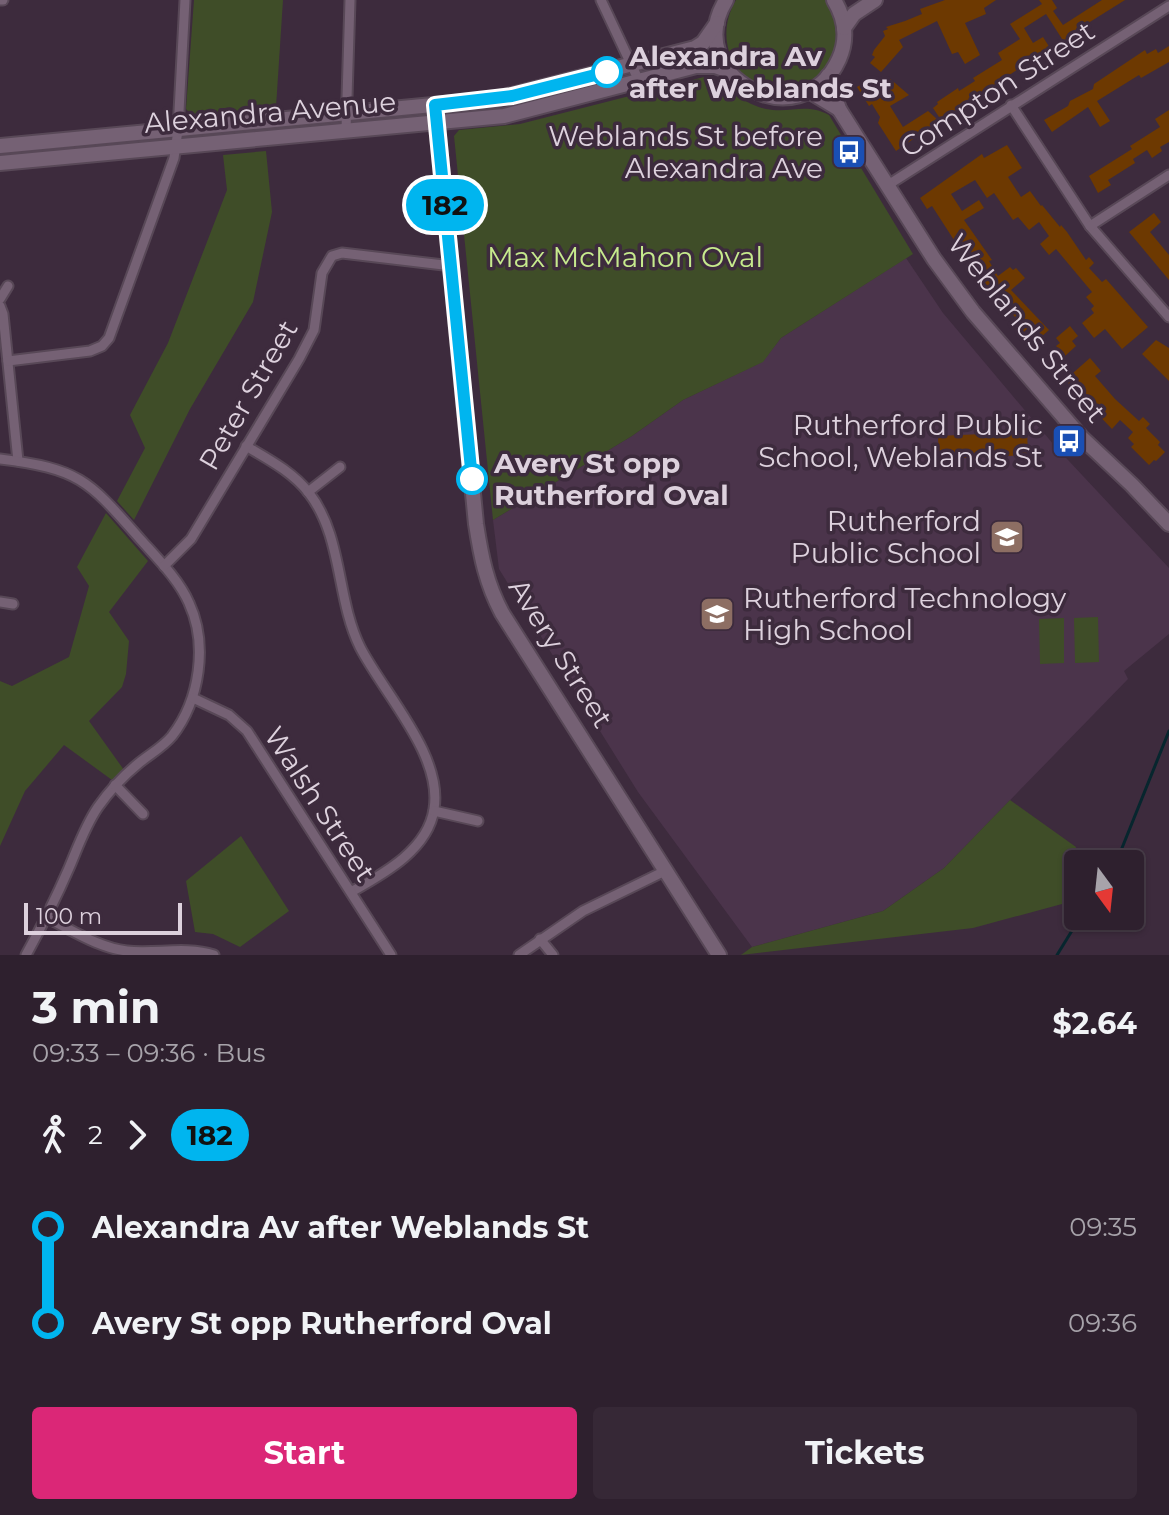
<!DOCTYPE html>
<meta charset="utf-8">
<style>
:root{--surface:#2e202e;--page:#362836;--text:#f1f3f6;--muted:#a7a3aa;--line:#493e4a;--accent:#db2777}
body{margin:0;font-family:Montserrat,sans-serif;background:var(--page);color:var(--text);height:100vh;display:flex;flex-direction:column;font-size:30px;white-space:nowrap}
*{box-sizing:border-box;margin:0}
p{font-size:26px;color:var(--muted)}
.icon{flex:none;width:44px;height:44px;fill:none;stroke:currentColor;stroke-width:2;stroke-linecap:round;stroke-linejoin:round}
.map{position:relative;height:955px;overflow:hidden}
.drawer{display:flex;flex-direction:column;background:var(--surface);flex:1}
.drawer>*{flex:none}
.badge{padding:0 16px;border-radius:26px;font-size:28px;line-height:52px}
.needle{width:52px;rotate:165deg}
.fabs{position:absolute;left:1064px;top:850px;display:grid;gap:16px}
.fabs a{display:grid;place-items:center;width:80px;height:80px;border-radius:8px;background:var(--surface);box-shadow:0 2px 6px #0004,0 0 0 2px var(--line);font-size:40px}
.scale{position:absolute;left:24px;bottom:20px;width:158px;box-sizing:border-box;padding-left:8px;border:4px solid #ddd1dd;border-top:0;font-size:22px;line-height:28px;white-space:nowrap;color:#ddd1dd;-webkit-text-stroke:6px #3d2b3d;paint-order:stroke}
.map>.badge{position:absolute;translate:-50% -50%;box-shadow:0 0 0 4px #fff}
.legs{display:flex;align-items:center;gap:12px;height:88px;padding:0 32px;font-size:26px}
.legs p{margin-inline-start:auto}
.head{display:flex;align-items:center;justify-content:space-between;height:136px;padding:0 32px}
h1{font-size:44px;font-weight:700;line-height:60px}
.button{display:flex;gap:16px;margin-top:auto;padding:16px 32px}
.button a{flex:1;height:92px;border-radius:8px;background:var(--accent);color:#fff;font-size:32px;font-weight:700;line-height:92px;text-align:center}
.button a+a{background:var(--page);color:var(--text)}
ul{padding:0 32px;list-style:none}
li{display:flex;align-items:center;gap:28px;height:96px;font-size:30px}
li i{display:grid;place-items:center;width:12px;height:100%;margin:0 10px;background:currentColor}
li i::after{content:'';width:20px;height:20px;margin:-10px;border:6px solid;border-radius:50%;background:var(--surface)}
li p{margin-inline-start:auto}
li:first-child i{background:linear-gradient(#0000 50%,currentColor 0)}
li:last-child i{background:linear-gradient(currentColor 50%,#0000 0)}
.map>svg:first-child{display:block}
.built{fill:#4b344b}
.green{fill:#3f4d28}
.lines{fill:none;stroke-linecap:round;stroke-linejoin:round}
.stream{stroke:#07262e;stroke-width:3}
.building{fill:#6d3901}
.street-casing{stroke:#584857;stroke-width:13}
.secondary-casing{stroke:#584857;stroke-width:18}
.street{stroke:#756174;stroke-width:9}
.secondary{stroke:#756174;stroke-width:14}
.line-1-casing{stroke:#fff;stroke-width:18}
.line-1{stroke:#00b5ef;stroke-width:12}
.stop-1-dot{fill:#fff;stroke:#00b5ef;stroke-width:4}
.labels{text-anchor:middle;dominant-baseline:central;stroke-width:7;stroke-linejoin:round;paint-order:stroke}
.stop-label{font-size:28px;font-weight:bold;fill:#ddd1dd;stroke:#3d2b3d;text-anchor:start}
.street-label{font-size:28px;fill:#ddd1dd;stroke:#3d2b3d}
.poi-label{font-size:28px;fill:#ddd1dd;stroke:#3d2b3d;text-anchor:end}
.park-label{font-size:28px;fill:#c6ea8d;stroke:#3d2b3d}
</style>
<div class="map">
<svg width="1169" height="955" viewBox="0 0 1169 955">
<rect width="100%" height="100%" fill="#3d2b3d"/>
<!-- built -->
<path class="built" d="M906,258L943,313L1054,445L1169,568V634L1124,671L1128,679L944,868L883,911L752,947L638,792L499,569L493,520L632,436L683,400L762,362L781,338Z"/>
<!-- green -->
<g class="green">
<path d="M194,0H283L276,107L192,115L186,109Z"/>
<path d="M736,0H829C840,17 842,41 831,59C827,65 823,74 817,79C765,119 702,58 736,0Z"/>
<path d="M704,77C727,83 739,103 766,109C791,114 805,102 829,115L913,254L781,338L763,362L683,400L632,436L493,520L454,136L459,130L520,124Z"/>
<path d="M266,151L272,212L253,302L190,409L134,520L117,501L145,448L130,415L168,343L227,190L223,155Z"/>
<path d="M106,513L148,561L109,612L129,641L126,674L122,687L89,721L124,770L112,780L64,745L25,791L0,846V681L12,686L69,657L89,586L77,567Z"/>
<path d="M1098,617L1099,662L1075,663L1074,618Z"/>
<path d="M1064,618V663L1040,664L1039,619Z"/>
<path d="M1010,800L1076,847L1073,901L973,928L741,955L752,947L883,911L944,868Z"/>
<path d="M241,836L289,911L240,947L213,934L195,932L186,881Z"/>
</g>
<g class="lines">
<!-- stream -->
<g class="stream">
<path d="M1112,864L1122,848L1169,731"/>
<path d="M1057,955L1081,916"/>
</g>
</g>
<!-- building -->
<g class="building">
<path d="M945,0H996L984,8L986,14L965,23L980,55L965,64L958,52L952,54L937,21L899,40L903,47L881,72L870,63L875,57L872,55L874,50L885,36L883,31L888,29L886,27L905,21L922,14L920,9Z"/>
<path d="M1039,0H1052L1057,8L1053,11L1063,25L1102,0H1125L1069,35L1071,38L1064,42L1046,14L1024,28L1033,43L1043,37L1050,48L941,120L933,108L938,104L937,102L958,88L959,91L975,81L973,78L1002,60L998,53L1020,39L1010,24L1042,4Z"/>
<path d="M1169,46V62L1141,78L1139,75L1097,101L1110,121L1100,127L1088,107L1052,132L1044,120L1068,106L1070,101L1093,89L1094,84L1145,50L1147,54L1156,49L1158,53Z"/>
<path d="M888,77L909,95L890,106L903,127L928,111L939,121L896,151L878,123L880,117L872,104L869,106L857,87L868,80L875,91Z"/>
<path d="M1169,110V142L1160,147L1162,151L1152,158L1147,150L1133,159L1135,163L1108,180L1111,185L1098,193L1089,176L1132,149L1130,146L1160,127L1155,119Z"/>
<path d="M1007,145L1022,168L1008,177L1021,197L1030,191L1041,206L1042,205L1060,227L1061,225L1067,232L1086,260L1089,257L1094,263L1089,268L1102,282L1106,279L1148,327L1122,349L1105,329L1094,338L1082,323L1094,313L1091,309L1094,306L1086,297L1092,292L1056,249L1049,255L1040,244L1049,236L1039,222L1029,230L1018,217L1013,220L994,193L987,198L975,180L951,194L962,211L979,200L984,208L964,220L992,260L989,261L998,276L1010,267L1013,270L1016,268L1025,278L1011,290L1049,330L1040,338L1028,328L1024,332L1019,326L1021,324L979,276L965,253L963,254L932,206L927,209L920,198L982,154L984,158Z"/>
<path d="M1154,213L1161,222L1150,232L1169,255V280L1129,232Z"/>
<path d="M1070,326L1078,336L1072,341L1076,346L1065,356L1056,346L1060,343L1056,338Z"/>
<path d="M1156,340L1169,348V381L1142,354Z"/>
<path d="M1090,358L1101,371L1095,376L1115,399L1139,421L1143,417L1150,424L1146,428L1160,442L1158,445L1165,452L1156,461L1154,460L1149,465L1131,447L1134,444L1128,438L1133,432L1120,420L1112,429L1065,380Z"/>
<path d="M1027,432L1028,455L939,459L938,436Z"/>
</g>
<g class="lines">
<!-- street casing -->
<g class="street-casing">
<g id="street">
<path d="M0,0H3"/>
<path d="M601,0L639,81"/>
<path d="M1011,105L1090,226L1169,317"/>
<path d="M346,130L350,0"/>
<path d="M888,185L1169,6"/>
<path d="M1090,226L1169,175"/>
<path d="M0,299L8,286"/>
<path d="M0,306L3,314L18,461"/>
<path d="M8,361L90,351L102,346L109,338L174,158L178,130L185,0"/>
<path d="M246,446C268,459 293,472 309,493C343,537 336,598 360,647C384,694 443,755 434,809C428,850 383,874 351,892"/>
<path d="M0,459C81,469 89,481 141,540C158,559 179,580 189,603C208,644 200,700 172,736C163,747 150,754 139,763C123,776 110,790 98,807C85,826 78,847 69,868C56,898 42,926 26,955"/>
<path d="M308,492L340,467"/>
<path d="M164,566L191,539L299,359L314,330L322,273L332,256L342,253L452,266"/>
<path d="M0,602L13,604"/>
<path d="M193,698L229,715L247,731L391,955"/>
<path d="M115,785L143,814"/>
<path d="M434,811L478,821"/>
<path d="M47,918C72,930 99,948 127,951C156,954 186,946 214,955"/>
<path d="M540,939L553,955"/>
<path d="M519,955L583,911L667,870"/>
</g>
</g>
<!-- secondary casing -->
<g class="secondary-casing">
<g id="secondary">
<path d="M726,0C679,77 802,141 839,59C848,39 845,18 834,0"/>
<path d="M844,28L854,14L875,0"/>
<path d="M828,76L839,109L934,259L973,312L1081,437L1132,485L1169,524"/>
<path d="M809,91L839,109"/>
<path d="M435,105L476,524C481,556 486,583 502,613L719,955"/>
<path d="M0,146L496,99L695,48L703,43L717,23"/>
<path d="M0,163L504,116L696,66H715L729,71"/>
</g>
</g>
<!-- street -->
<use href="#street" class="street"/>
<!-- secondary -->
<use href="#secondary" class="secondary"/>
</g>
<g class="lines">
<!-- line-1 casing -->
<g class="line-1-casing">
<path id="line-1" d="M472,479L435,105L512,96L607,72"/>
</g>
<!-- line-1 -->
<use href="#line-1" class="line-1"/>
</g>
<!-- icons -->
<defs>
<g id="bus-square" transform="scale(1.8)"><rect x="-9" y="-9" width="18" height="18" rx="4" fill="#1a4fb4" stroke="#3d2b3d"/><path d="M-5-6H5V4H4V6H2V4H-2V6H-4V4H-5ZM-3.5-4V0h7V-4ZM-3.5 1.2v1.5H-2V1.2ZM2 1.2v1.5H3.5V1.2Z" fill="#fff"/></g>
<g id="school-square" transform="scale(1.8)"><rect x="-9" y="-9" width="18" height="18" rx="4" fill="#8d6e63" stroke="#3d2b3d"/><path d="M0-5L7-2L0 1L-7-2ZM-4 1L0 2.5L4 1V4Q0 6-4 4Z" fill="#fff"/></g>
</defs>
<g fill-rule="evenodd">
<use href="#bus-square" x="849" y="152"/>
<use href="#bus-square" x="1069" y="441"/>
<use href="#school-square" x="1007" y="537"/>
<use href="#school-square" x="717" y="614"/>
</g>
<!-- markers -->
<g class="stop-1-dot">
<circle cx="607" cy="72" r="14"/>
<circle cx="472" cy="479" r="14"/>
</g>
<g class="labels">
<!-- stop labels -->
<g class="stop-label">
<text x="629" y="56">Alexandra Av<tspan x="629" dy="32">after Weblands St</tspan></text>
<text x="494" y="463">Avery St opp<tspan x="494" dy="32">Rutherford Oval</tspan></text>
</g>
<!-- street labels -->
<g class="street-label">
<text transform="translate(997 89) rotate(-33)">Compton Street</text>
<text transform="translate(270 112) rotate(-5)">Alexandra Avenue</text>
<text transform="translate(1027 328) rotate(51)">Weblands Street</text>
<text transform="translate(248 395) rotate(-60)">Peter Street</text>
<text transform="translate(561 653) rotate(58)">Avery Street</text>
<text transform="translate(320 804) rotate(57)">Walsh Street</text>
</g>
<!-- poi labels -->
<g class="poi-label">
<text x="823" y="136">Weblands St before<tspan x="823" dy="32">Alexandra Ave</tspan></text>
<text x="1043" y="425">Rutherford Public<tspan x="1043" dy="32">School, Weblands St</tspan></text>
<text x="981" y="521">Rutherford<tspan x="981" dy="32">Public School</tspan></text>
<text x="743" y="598" text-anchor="start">Rutherford Technology<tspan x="743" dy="32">High School</tspan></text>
</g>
<!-- park labels -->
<g class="park-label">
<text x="625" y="257">Max McMahon Oval</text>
</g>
</g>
</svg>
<div class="fabs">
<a><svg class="needle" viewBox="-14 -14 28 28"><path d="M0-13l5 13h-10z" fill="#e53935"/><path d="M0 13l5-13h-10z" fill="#a7a3aa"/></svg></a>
</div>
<div class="scale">100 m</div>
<b class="badge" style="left:445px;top:205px;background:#00b5ef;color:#111">182</b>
</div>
<section class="drawer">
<div class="head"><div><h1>3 min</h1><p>09:33 – 09:36 · Bus</p></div><b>$2.64</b></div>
<div class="legs"><svg class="icon" aria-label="walk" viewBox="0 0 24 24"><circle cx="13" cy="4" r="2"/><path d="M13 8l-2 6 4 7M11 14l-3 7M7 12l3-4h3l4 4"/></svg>2<svg class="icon" aria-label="forward" viewBox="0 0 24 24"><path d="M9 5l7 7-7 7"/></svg><b class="badge" style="background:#00b5ef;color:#111">182</b></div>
<ul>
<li><i style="color:#00b5ef"></i><b>Alexandra Av after Weblands St</b><p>09:35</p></li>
<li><i style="color:#00b5ef"></i><b>Avery St opp Rutherford Oval</b><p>09:36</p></li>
</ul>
<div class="button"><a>Start</a><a>Tickets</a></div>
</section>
